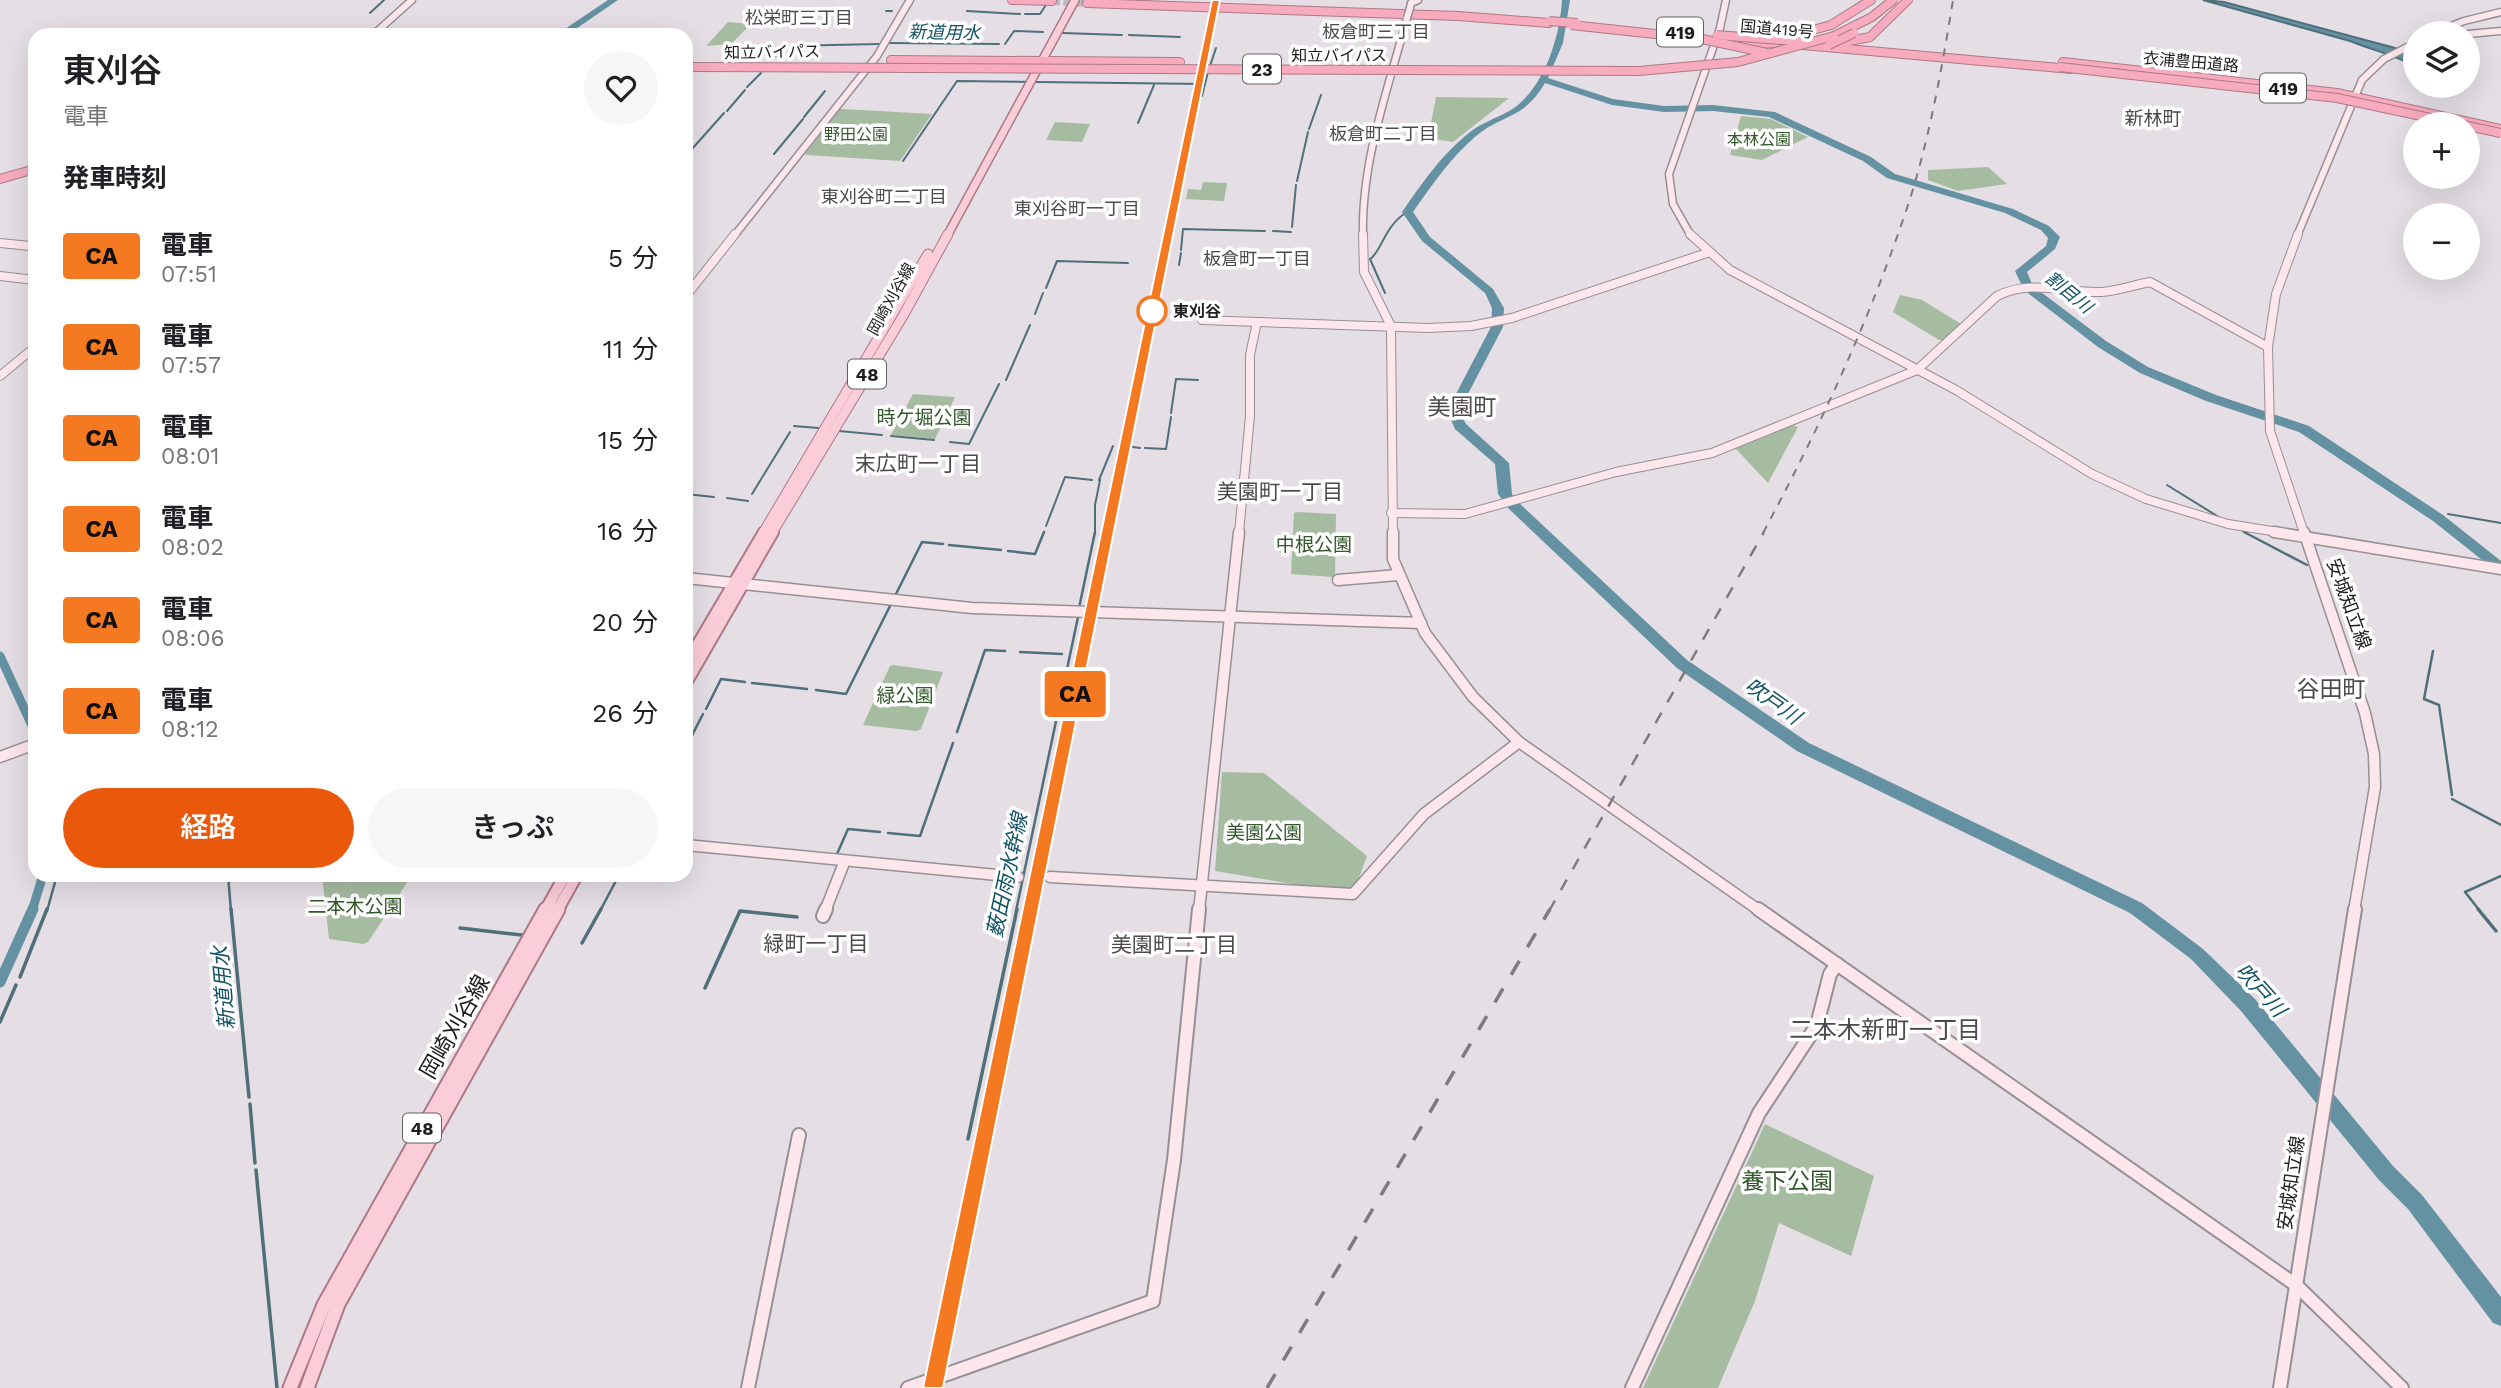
<!DOCTYPE html>
<html lang="ja">
<meta charset="utf-8">
<style>
:root{--surface:#fff;--page:#f6f6f6;--text:#202124;--muted:#757577;--accent:#ea580c}
body{margin:0;font-family:"Work Sans","Noto Sans JP",sans-serif;background:var(--page);color:var(--text);height:100vh;display:flex;flex-direction:column;font-size:26px;white-space:nowrap}
*{box-sizing:border-box;margin:0}
p{font-size:23px;color:var(--muted)}
.icon{flex:none;width:38px;height:38px;fill:none;stroke:currentColor;stroke-width:2;stroke-linecap:round;stroke-linejoin:round}
.map{position:relative;flex:1;overflow:hidden}
.drawer{position:absolute;left:28px;top:28px;width:665px;height:854px;display:flex;flex-direction:column;background:var(--surface);border-radius:21px;box-shadow:0 7px 28px #0002}
.drawer>*{flex:none}
.badge{padding:0 14px;border-radius:5px;font-size:24px;line-height:46px}
.buttons{position:absolute;left:2403px;top:21px;display:grid;gap:14px}
.buttons a{display:grid;place-items:center;width:77px;height:77px;border-radius:50%;background:var(--surface);box-shadow:0 7px 28px #0002;font-size:35px}
.map>.badge{position:absolute;translate:-50% -50%;box-shadow:0 0 0 4px #fff}
h2{padding:0 35px;font-size:26px;line-height:63px}
.round{display:grid;place-items:center;flex:none;width:74px;height:74px;border-radius:37px;background:var(--page)}
.head{display:flex;align-items:center;justify-content:space-between;height:119px;padding:0 35px}
h1{font-size:33px;font-weight:600;line-height:52px}
.cta{display:flex;gap:14px;margin-top:auto;padding:14px 35px}
.cta a{flex:1;height:80px;border-radius:42px;background:var(--accent);color:#fff;font-size:28px;font-weight:600;line-height:80px;text-align:center}
.cta a+a{background:var(--page);color:var(--text)}
ul{padding:0;list-style:none}
li{display:flex;align-items:center;gap:21px;height:91px;padding:0 35px}
li div{flex:1}
li b{display:block;font-size:26px}
li em{font-style:normal}
li .badge{min-width:77px;font-weight:700;text-align:center}
.map>svg:first-child{display:block}
.green{fill:#a5bca0}
.water{fill:#6492a3;stroke:#4f6f7b;stroke-width:2}
.lines{fill:none;stroke-linecap:round;stroke-linejoin:round}
.stream-far2{stroke:#4f6f7b;stroke-width:2}
.stream-far1{stroke:#4f6f7b;stroke-width:2.5}
.stream{stroke:#4f6f7b;stroke-width:3.5}
.canal-far1{stroke:#6492a3;stroke-width:9}
.canal{stroke:#6492a3;stroke-width:11}
.river{fill:#6492a3;fill-rule:evenodd}
.highway-tunnel{stroke:#bdb8bd;stroke-width:8;stroke-dasharray:8 3.5;stroke-linecap:butt}
.secondary-far3-casing{stroke:#959096;stroke-width:9}
.secondary-far2-casing{stroke:#959096;stroke-width:10}
.secondary-far1-casing{stroke:#959096;stroke-width:13}
.secondary-casing{stroke:#959096;stroke-width:16}
.primary-far3-casing{stroke:#ac7987;stroke-width:10}
.primary-far2-casing{stroke:#ac7987;stroke-width:11}
.primary-far1-casing{stroke:#ac7987;stroke-width:14}
.primary-casing{stroke:#ac7987;stroke-width:17}
.highway-casing{stroke:#ac7987;stroke-width:10}
.secondary-far3{stroke:#fde6ec;stroke-width:6}
.secondary-far2{stroke:#fde6ec;stroke-width:8}
.secondary-far1{stroke:#fde6ec;stroke-width:10}
.secondary{stroke:#fde6ec;stroke-width:12}
.primary-far3{stroke:#fbcdd9;stroke-width:7}
.primary-far2{stroke:#fbcdd9;stroke-width:9}
.primary-far1{stroke:#fbcdd9;stroke-width:10}
.primary{stroke:#fbcdd9;stroke-width:13}
.highway{stroke:#f8abbf;stroke-width:8}
.rail-far2{stroke:#7e7b7e;stroke-width:2;stroke-dasharray:8 8;stroke-linecap:butt}
.rail-far1{stroke:#7e7b7e;stroke-width:2.5;stroke-dasharray:12 12;stroke-linecap:butt}
.rail{stroke:#7e7b7e;stroke-width:3.5;stroke-dasharray:16 16;stroke-linecap:butt}
.secondary-bridge-casing{stroke:#959096;stroke-width:9;stroke-linecap:butt}
.highway-bridge-casing{stroke:#ac7987;stroke-width:10;stroke-linecap:butt}
.secondary-bridge{stroke:#fde6ec;stroke-width:6}
.highway-bridge{stroke:#f8abbf;stroke-width:8}
.line{fill:#f47921;stroke:#fff;stroke-width:2}
.stop-dot{fill:#fff;stroke:#f47921;stroke-width:3.5}
.labels{text-anchor:middle;dominant-baseline:central;stroke-width:7;stroke-linejoin:round;paint-order:stroke}
.far-street-label{font-size:16px;fill:#1f1d1f;stroke:#fff}
.far-park-label{font-size:16px;fill:#32592a;stroke:#fff}
.far-stop-label{font-size:16px;font-weight:bold;fill:#1f1d1f;stroke:#fff;text-anchor:start}
.far-neighbourhood-label{font-size:18px;fill:#4e494e;stroke:#fff}
.far-water-label{font-size:18px;font-style:italic;fill:#145366;stroke:#fff}
.shield{fill:#fff;stroke:#626162;stroke-width:2}
.shield-label{font-size:18px;font-weight:bold;fill:#1f1d1f}
.far-quarter-label{font-size:19px;fill:#4e494e;stroke:#fff}
.park-label{font-size:19px;fill:#32592a;stroke:#fff}
.street-label{font-size:19px;fill:#1f1d1f;stroke:#fff}
.neighbourhood-label{font-size:21px;fill:#4e494e;stroke:#fff}
.water-label{font-size:21px;font-style:italic;fill:#145366;stroke:#fff}
.quarter-label{font-size:23px;fill:#4e494e;stroke:#fff}
.near-street-label{font-size:23px;fill:#1f1d1f;stroke:#fff}
.near-park-label{font-size:23px;fill:#32592a;stroke:#fff}
.near-neighbourhood-label{font-size:24px;fill:#4e494e;stroke:#fff}
</style>
<div class="map">
<svg width="2501" height="1388" viewBox="0 0 2501 1388">
<rect width="100%" height="100%" fill="#e5dfe5"/>
<!-- green -->
<g class="green">
<path d="M728,22L751,24L731,44L706,46Z"/>
<path d="M1436,97L1509,98L1453,142L1428,138Z"/>
<path d="M840,109H843L932,114L900,161L807,155L805,154Z"/>
<path d="M1741,116L1771,119L1808,137L1762,160L1730,155Z"/>
<path d="M1055,122L1090,124L1082,142L1046,140Z"/>
<path d="M1988,167L2007,184L1958,191L1928,180V170Z"/>
<path d="M1203,182L1227,183L1224,201L1186,199L1188,189L1201,190Z"/>
<path d="M1900,295L1922,300L1961,324L1944,340H1939L1893,312Z"/>
<path d="M913,394L955,397L935,439L891,435Z"/>
<path d="M1793,425L1798,427L1768,483L1735,448Z"/>
<path d="M1297,512L1336,514L1335,575L1332,577L1291,574L1294,513Z"/>
<path d="M894,665L943,672L921,729L917,731L863,725L890,666Z"/>
<path d="M1222,772L1264,773L1367,856L1353,894L1215,871Z"/>
<path d="M322,875H412L368,942L363,944L329,939Z"/>
<path d="M1765,1124L1874,1176L1851,1256L1779,1223L1755,1301L1718,1388H1643Z"/>
</g>
<!-- water -->
<path class="water" d="M2203,0L2224,2L2395,48L2415,60V66C2392,54 2372,50 2350,41Z"/>
<g class="lines">
<!-- stream-far2 -->
<g class="stream-far2">
<path d="M886,11H892"/>
<path d="M967,11L1020,14"/>
<path d="M370,13L384,0"/>
<path d="M1025,14H1040L1046,5"/>
<path d="M1063,33L1122,35"/>
<path d="M1129,35L1180,37"/>
<path d="M888,43L999,44"/>
<path d="M1005,44L1014,31L1043,32"/>
<path d="M776,56L785,46L880,44"/>
<path d="M1210,66L1216,48"/>
<path d="M747,87L761,73"/>
<path d="M1202,96L1208,72"/>
<path d="M727,111L745,90"/>
<path d="M804,117L825,91"/>
<path d="M1138,123L1154,85"/>
<path d="M1309,129L1321,95"/>
<path d="M692,149L724,113"/>
<path d="M686,153H689"/>
<path d="M774,154L803,119"/>
<path d="M903,161L957,81L1205,84"/>
<path d="M1297,181L1308,132"/>
<path d="M1292,227L1296,185"/>
<path d="M1273,231L1291,232"/>
<path d="M1181,250L1183,229L1265,231"/>
<path d="M1179,265L1181,253"/>
<path d="M1046,288L1057,261L1128,263"/>
<path d="M1385,293L1370,259C1381,253 1384,226 1407,212"/>
<path d="M1035,314L1043,293"/>
<path d="M1006,380L1030,325"/>
<path d="M1171,413L1176,379L1198,380"/>
<path d="M794,426L818,428"/>
<path d="M839,431L882,435"/>
<path d="M891,436L934,440"/>
<path d="M950,442L969,444L999,384"/>
<path d="M1133,447L1140,448"/>
<path d="M1145,448L1166,449L1171,417"/>
<path d="M1099,480L1113,446"/>
<path d="M2167,485L2222,519"/>
<path d="M686,494L714,497"/>
<path d="M752,494L790,432"/>
<path d="M727,498L748,501"/>
<path d="M2448,514L2501,523"/>
<path d="M2438,518L2441,517"/>
<path d="M1046,526L1065,477L1092,480"/>
<path d="M2243,531L2247,533"/>
<path d="M1095,533V505L1100,480"/>
</g>
<!-- stream-far1 -->
<g class="stream-far1">
<path d="M2244,532L2307,565"/>
<path d="M949,545L1001,550"/>
<path d="M1008,551L1035,554L1044,532"/>
<path d="M895,596L922,542L943,544"/>
<path d="M1079,608L1095,532"/>
<path d="M2433,651L2424,699L2439,705L2452,795"/>
<path d="M1020,652L1062,654"/>
<path d="M35,661L31,677L35,686"/>
<path d="M752,683L807,689"/>
<path d="M816,690L846,694L890,606"/>
<path d="M706,709L721,679L745,682"/>
<path d="M957,732L985,650L1005,651"/>
<path d="M686,747L703,714"/>
<path d="M2452,799L2501,825"/>
<path d="M888,833L920,836L953,743"/>
<path d="M837,854L848,829L880,832"/>
<path d="M228,875L231,911"/>
<path d="M47,911L57,875"/>
<path d="M600,911L619,875"/>
<path d="M1016,911L1078,617"/>
<path d="M2480,911L2465,892L2501,876"/>
</g>
<!-- stream -->
<g class="stream">
<path d="M231,909L249,1097"/>
<path d="M2478,909L2496,931"/>
<path d="M460,928L522,935"/>
<path d="M582,943L601,909"/>
<path d="M20,977L47,909"/>
<path d="M705,988L740,911L797,917"/>
<path d="M0,1022L16,985"/>
<path d="M250,1104L255,1163"/>
<path d="M968,1139L1017,909"/>
<path d="M256,1170L277,1388"/>
</g>
<!-- canal-far1 -->
<g class="canal-far1">
<path d="M0,656L35,732"/>
<path d="M32,911L43,875"/>
</g>
<!-- canal -->
<path class="canal" d="M0,982L33,909"/>
<!-- river -->
<g class="river">
<path d="M608,0H618L567,35H556Z"/>
<path d="M1562,0H1570L1563,43L1548,78L1613,99L1664,106L1713,105L1775,112L1871,157L1895,174L2013,209L2049,226L2060,237L2055,249L2027,272L2033,286L2106,341L2148,367L2216,395L2309,426L2443,515L2501,561V573L2496,571L2433,521L2299,432L2206,401L2140,373L2098,347L2024,290L2015,271L2046,246L2048,238L2041,230L2005,213L1887,178L1863,161L1769,117L1713,111L1664,112L1612,105L1545,83C1523,120 1504,113 1476,136C1451,157 1432,185 1413,212L1430,237L1493,289L1504,308L1503,327L1459,411L1466,424L1509,463L1512,494L1519,503L1687,660L1809,743L2142,903L2203,949L2255,999L2393,1166L2422,1195L2501,1297V1326L2493,1323L2408,1209L2379,1180L2241,1011L2191,959L2130,913L1797,751L1677,668L1509,509L1498,494L1495,464L1455,429L1447,411L1491,327L1492,308L1485,293L1422,241L1402,212C1420,186 1439,158 1464,137C1478,124 1495,119 1511,110C1544,89 1560,37 1562,0Z"/>
</g>
<!-- highway-tunnel -->
<path class="highway-tunnel" d="M1052,1L1087,3"/>
<!-- secondary-far3 casing -->
<g class="secondary-far3-casing">
<g id="secondary-far3">
<path d="M1410,8L1411,3L1418,0"/>
<path d="M2434,33L2464,21L2501,12"/>
<path d="M2468,34L2501,31"/>
<path d="M373,35L412,0"/>
<path d="M734,236L877,56L910,0"/>
<path d="M1363,236C1361,162 1388,89 1407,18"/>
<path d="M1691,236L1673,204L1669,174L1720,28L1726,0"/>
<path d="M2297,236L2362,80L2384,59L2415,43"/>
</g>
</g>
<!-- secondary-far2 casing -->
<g class="secondary-far2-casing">
<g id="secondary-far2">
<path d="M1363,234L1364,272L1391,326L1393,533"/>
<path d="M1690,234L1730,270L1956,390L2092,474L2146,499L2228,524L2284,533"/>
<path d="M2298,234L2276,294L2268,347L2270,431L2304,533"/>
<path d="M0,243L30,246"/>
<path d="M0,276L35,280"/>
<path d="M686,296L735,234"/>
<path d="M1202,320L1428,328L1471,326L1512,318L1707,253"/>
<path d="M0,376L35,347"/>
<path d="M1391,513L1465,514L1616,472L1712,453L1917,370L1997,296C2031,279 2065,293 2101,292C2117,291 2134,285 2150,282L2268,347"/>
<path d="M1239,533L1250,416V355L1257,322"/>
</g>
</g>
<!-- secondary-far1 casing -->
<g class="secondary-far1-casing">
<g id="secondary-far1">
<path d="M1393,532V559L1425,633L1473,697L1519,742L1760,911"/>
<path d="M2274,532L2501,569"/>
<path d="M2304,532L2365,713L2374,754L2375,787L2354,911"/>
<path d="M686,578L972,608L1421,623"/>
<path d="M1338,580L1398,575"/>
<path d="M0,757L35,744"/>
<path d="M686,845L1018,877"/>
<path d="M1050,877L1353,894L1424,814L1519,742"/>
<path d="M825,911L844,863"/>
<path d="M1199,911L1239,532"/>
</g>
</g>
<!-- secondary casing -->
<g class="secondary-casing">
<g id="secondary">
<path d="M1758,909L2296,1285L2402,1388"/>
<path d="M823,916L826,909"/>
<path d="M748,1388L799,1135"/>
<path d="M908,1388L1153,1301L1174,1160L1199,909"/>
<path d="M1632,1388L1759,1113L1817,1025L1830,974L1837,964"/>
<path d="M2280,1388L2355,909"/>
</g>
</g>
<!-- primary-far3 casing -->
<g class="primary-far3-casing">
<path id="primary-far3" d="M947,236L1075,0"/>
</g>
<!-- primary-far2 casing -->
<g class="primary-far2-casing">
<g id="primary-far2">
<path d="M763,533L928,254"/>
<path d="M772,533L903,316L948,234"/>
</g>
</g>
<!-- primary-far1 casing -->
<g class="primary-far1-casing">
<g id="primary-far1">
<path d="M686,664L764,532"/>
<path d="M686,683L773,532"/>
<path d="M545,911L565,875"/>
<path d="M557,911L577,875"/>
</g>
</g>
<!-- primary casing -->
<g class="primary-casing">
<g id="primary">
<path d="M290,1388L324,1305L546,909"/>
<path d="M307,1388L338,1304L558,909"/>
</g>
</g>
<!-- highway casing -->
<g class="highway-casing">
<g id="highway">
<path d="M1012,0L1052,1"/>
<path d="M1087,3L1458,16L1549,23"/>
<path d="M1795,35L1831,25L1871,0"/>
<path d="M1834,36L1872,17L1893,0"/>
<path d="M1844,42L1870,37L1908,0"/>
<path d="M1803,45L2071,69"/>
<path d="M1740,46L1795,41"/>
<path d="M891,60L1180,62"/>
<path d="M2063,62L2337,93L2501,129"/>
<path d="M0,179L35,169"/>
</g>
</g>
<!-- secondary-far3 -->
<use href="#secondary-far3" class="secondary-far3"/>
<!-- secondary-far2 -->
<use href="#secondary-far2" class="secondary-far2"/>
<!-- secondary-far1 -->
<use href="#secondary-far1" class="secondary-far1"/>
<!-- secondary -->
<use href="#secondary" class="secondary"/>
<!-- primary-far3 -->
<use href="#primary-far3" class="primary-far3"/>
<!-- primary-far2 -->
<use href="#primary-far2" class="primary-far2"/>
<!-- primary-far1 -->
<use href="#primary-far1" class="primary-far1"/>
<!-- primary -->
<use href="#primary" class="primary"/>
<!-- highway -->
<use href="#highway" class="highway"/>
<!-- rail-far2 -->
<g class="rail-far2">
<path d="M1103,533L1214,0"/>
<path d="M1763,533C1820,427 1871,317 1909,202C1930,136 1942,68 1953,0"/>
</g>
<!-- rail-far1 -->
<g class="rail-far1">
<path d="M1024,911L1103,532"/>
<path d="M1549,911L1764,532"/>
</g>
<!-- rail -->
<g class="rail">
<path d="M925,1388L1025,909"/>
<path d="M1267,1388L1550,909"/>
</g>
<!-- secondary-bridge casing -->
<g class="secondary-bridge-casing">
<path id="secondary-bridge" d="M1407,18L1410,8"/>
</g>
<!-- highway-bridge casing -->
<g class="highway-bridge-casing">
<g id="highway-bridge">
<path d="M1549,21L1577,23"/>
<path d="M1571,25L1702,39L1767,53"/>
<path d="M1717,35L1807,42"/>
<path d="M1829,45L1854,33"/>
<path d="M686,67L1639,71L1738,62L1834,36"/>
<path d="M2060,67L2337,98L2501,133"/>
</g>
</g>
<!-- secondary-bridge -->
<use href="#secondary-bridge" class="secondary-bridge"/>
<!-- highway-bridge -->
<use href="#highway-bridge" class="highway-bridge"/>
</g>
<!-- line -->
<path class="line" d="M1212,0H1220L943,1388H923Z"/>
<!-- markers -->
<circle class="stop-dot" cx="1152" cy="311" r="14"/>
<g class="labels">
<!-- far-street labels -->
<g class="far-street-label">
<text transform="translate(1777 29) rotate(5)">国道419号</text>
<text transform="translate(772 52) rotate(-1)">知立バイパス</text>
<text x="1339" y="55">知立バイパス</text>
<text transform="translate(2191 62) rotate(5)">衣浦豊田道路</text>
<text transform="translate(891 299) rotate(-61)">岡崎刈谷線</text>
</g>
<!-- far-park labels -->
<g class="far-park-label">
<text x="856" y="134">野田公園</text>
<text x="1759" y="139">本林公園</text>
</g>
<!-- far-stop labels -->
<g class="far-stop-label">
<text x="1173" y="311">東刈谷</text>
</g>
<!-- far-neighbourhood labels -->
<g class="far-neighbourhood-label">
<text x="799" y="17">松栄町三丁目</text>
<text x="1376" y="31">板倉町三丁目</text>
<text x="1383" y="133">板倉町二丁目</text>
<text x="884" y="196">東刈谷町二丁目</text>
<text x="1077" y="208">東刈谷町一丁目</text>
<text x="1257" y="258">板倉町一丁目</text>
</g>
<!-- far-water labels -->
<g class="far-water-label">
<text transform="translate(944 32) rotate(1)">新道用水</text>
<text transform="translate(2069 292) rotate(39)">割目川</text>
</g>
<!-- shield labels -->
<g class="shield">
<rect x="1657" y="17.5" width="46" height="29" rx="5"/>
<rect x="1243" y="54.5" width="38" height="29" rx="5"/>
<rect x="2260" y="73.5" width="46" height="29" rx="5"/>
<rect x="848" y="359.5" width="38" height="29" rx="5"/>
<rect x="403" y="1113.5" width="38" height="29" rx="5"/>
</g>
<g class="shield-label">
<text x="1680" y="32">419</text>
<text x="1262" y="69">23</text>
<text x="2283" y="88">419</text>
<text x="867" y="374">48</text>
<text x="422" y="1128">48</text>
</g>
<!-- far-quarter labels -->
<g class="far-quarter-label">
<text x="2153" y="118">新林町</text>
</g>
<!-- park labels -->
<g class="park-label">
<text x="924" y="417">時ケ堀公園</text>
<text x="1314" y="544">中根公園</text>
<text x="905" y="695">緑公園</text>
<text x="1264" y="832">美園公園</text>
<text x="355" y="906">二本木公園</text>
</g>
<!-- street labels -->
<g class="street-label">
<text transform="translate(2349 604) rotate(70)">安城知立線</text>
<text transform="translate(2291 1183) rotate(-82)">安城知立線</text>
</g>
<!-- neighbourhood labels -->
<g class="neighbourhood-label">
<text x="918" y="463">末広町一丁目</text>
<text x="1280" y="491">美園町一丁目</text>
<text x="816" y="943">緑町一丁目</text>
<text x="1174" y="944">美園町二丁目</text>
</g>
<!-- water labels -->
<g class="water-label">
<text transform="translate(1773 701) rotate(35)">吹戸川</text>
<text transform="translate(1007 875) rotate(-78)">薮田雨水幹線</text>
<text transform="translate(223 988) rotate(-95)">新道用水</text>
<text transform="translate(2261 990) rotate(48)">吹戸川</text>
</g>
<!-- quarter labels -->
<g class="quarter-label">
<text x="1462" y="407">美園町</text>
<text x="2331" y="689">谷田町</text>
</g>
<!-- near-street labels -->
<g class="near-street-label">
<text transform="translate(455 1027) rotate(-60)">岡崎刈谷線</text>
</g>
<!-- near-park labels -->
<g class="near-park-label">
<text x="1787" y="1181">養下公園</text>
</g>
<!-- near-neighbourhood labels -->
<g class="near-neighbourhood-label">
<text x="1885" y="1030">二本木新町一丁目</text>
</g>
</g>
</svg>
<div class="buttons">
<a><svg class="icon" aria-label="layers" viewBox="0 0 24 24"><path d="M12 4l9 5-9 5-9-5zM3 14l9 5 9-5"/></svg></a>
<a>+</a>
<a>−</a>
</div>
<b class="badge" style="left:1075px;top:694px;background:#f47921;color:#111">CA</b>
<section class="drawer">
<div class="head"><div><h1>東刈谷</h1><p>電車</p></div><a class="round"><svg class="icon" aria-label="heart" viewBox="0 0 24 24"><path d="M12 20l-8-8c-3-5 5-10 8-4 3-6 11-1 8 4z"/></svg></a></div>
<h2>発車時刻</h2>
<ul>
<li><span class="badge" style="background:#f47921;color:#111">CA</span><div><b>電車</b><p>07:51</p></div><em>5 分</em></li>
<li><span class="badge" style="background:#f47921;color:#111">CA</span><div><b>電車</b><p>07:57</p></div><em>11 分</em></li>
<li><span class="badge" style="background:#f47921;color:#111">CA</span><div><b>電車</b><p>08:01</p></div><em>15 分</em></li>
<li><span class="badge" style="background:#f47921;color:#111">CA</span><div><b>電車</b><p>08:02</p></div><em>16 分</em></li>
<li><span class="badge" style="background:#f47921;color:#111">CA</span><div><b>電車</b><p>08:06</p></div><em>20 分</em></li>
<li><span class="badge" style="background:#f47921;color:#111">CA</span><div><b>電車</b><p>08:12</p></div><em>26 分</em></li>
</ul>
<div class="cta"><a>経路</a><a>きっぷ</a></div>
</section>
</div>
